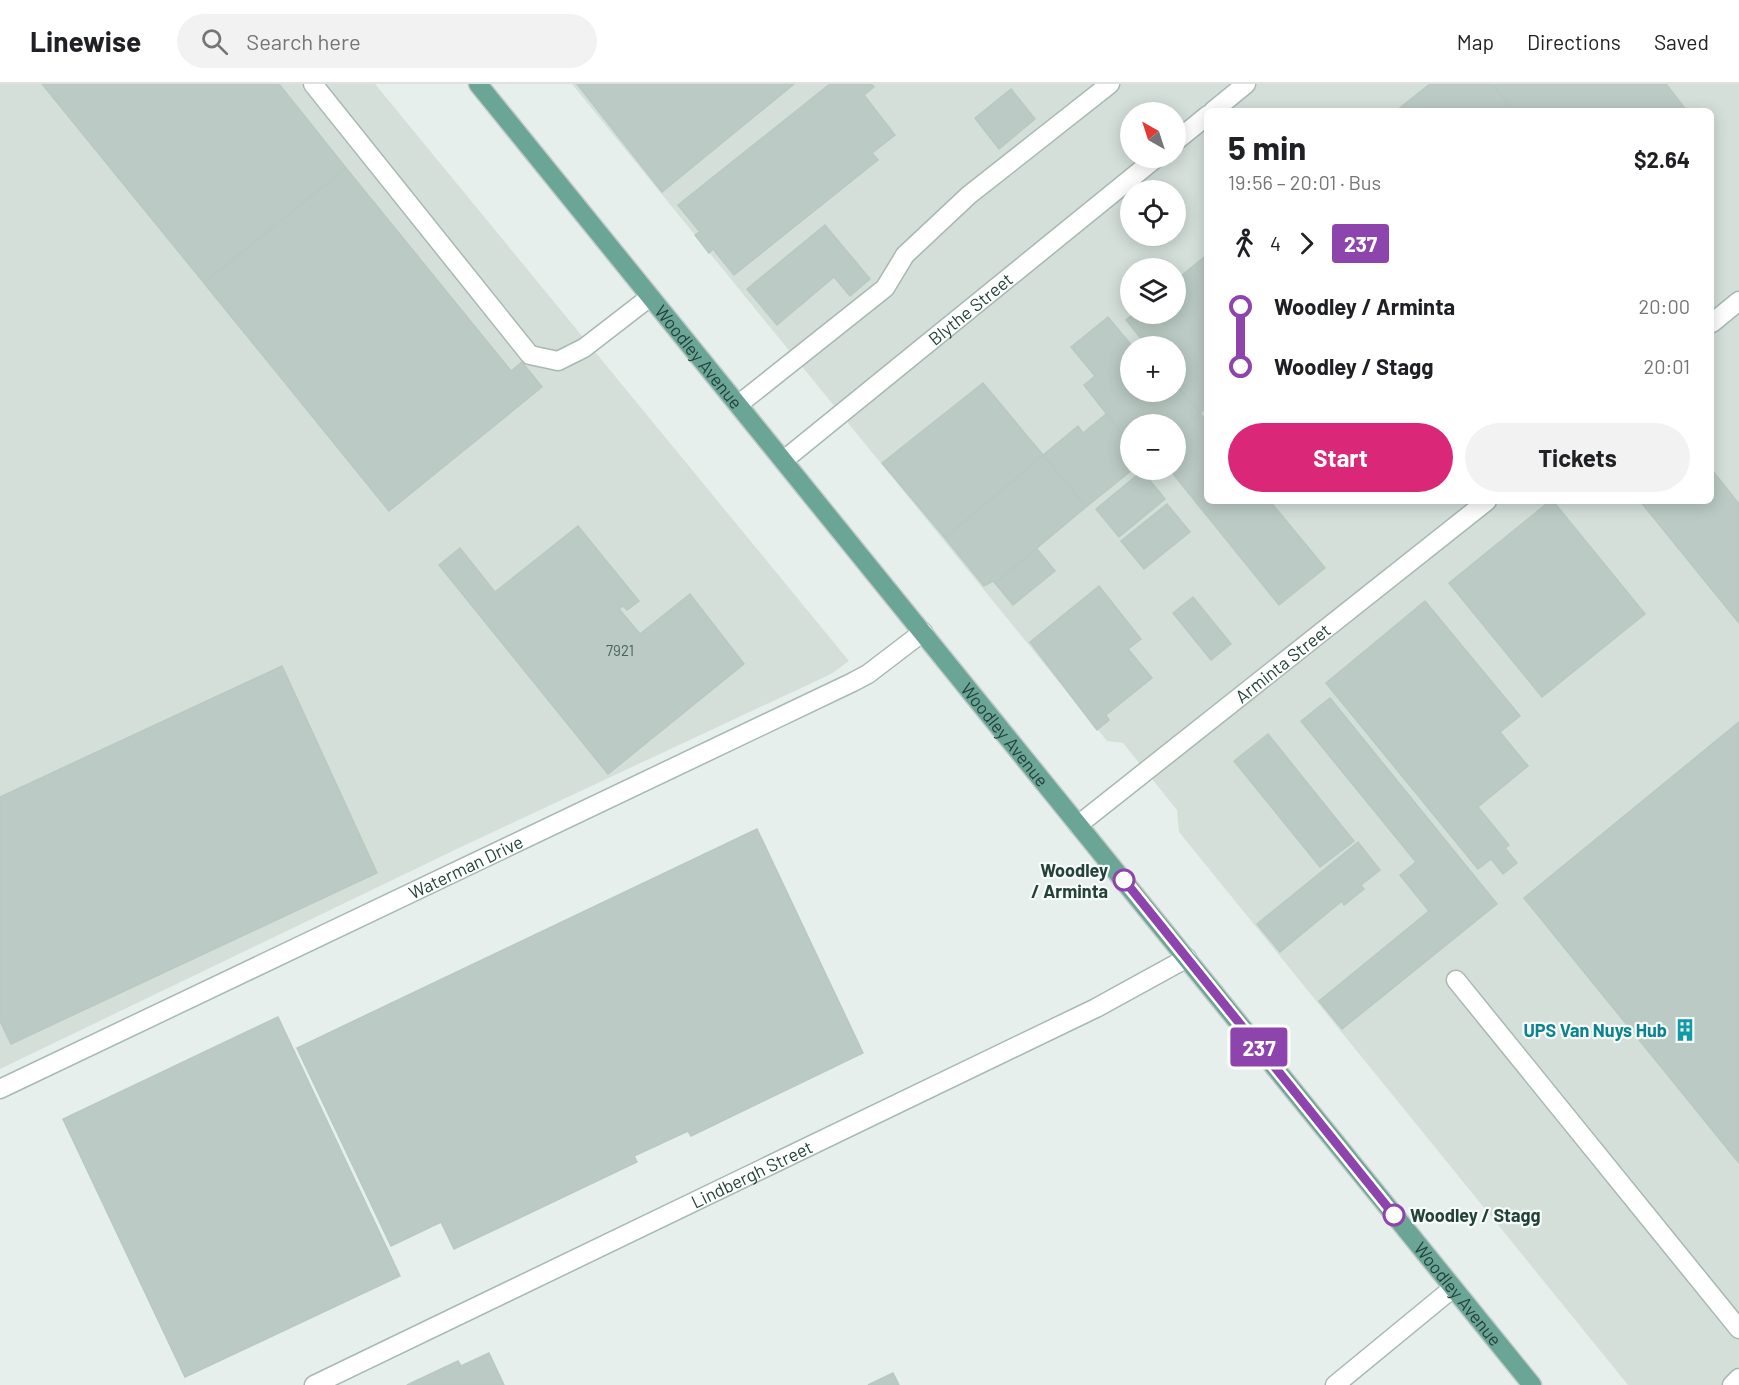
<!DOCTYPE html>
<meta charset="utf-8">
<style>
:root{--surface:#fff;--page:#f2f2f2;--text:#202124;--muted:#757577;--line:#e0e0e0;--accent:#db2777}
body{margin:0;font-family:Barlow,sans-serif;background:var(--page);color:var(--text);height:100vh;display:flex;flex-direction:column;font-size:22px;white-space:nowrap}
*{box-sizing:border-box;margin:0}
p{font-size:20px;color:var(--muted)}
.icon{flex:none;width:33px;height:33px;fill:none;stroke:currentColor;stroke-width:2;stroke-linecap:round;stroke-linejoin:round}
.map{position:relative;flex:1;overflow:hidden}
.sheet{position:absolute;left:1204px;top:24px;width:510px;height:396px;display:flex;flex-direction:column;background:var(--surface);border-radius:9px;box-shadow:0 3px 15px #0003}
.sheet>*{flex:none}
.badge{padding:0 12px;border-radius:4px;font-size:21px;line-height:39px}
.needle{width:39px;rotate:321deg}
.buttons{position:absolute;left:1120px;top:18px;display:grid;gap:12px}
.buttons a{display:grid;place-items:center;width:66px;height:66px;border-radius:50%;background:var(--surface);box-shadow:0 3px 15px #0003;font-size:30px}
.map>.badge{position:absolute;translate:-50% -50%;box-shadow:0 0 0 3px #fff}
.legs{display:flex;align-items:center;gap:9px;height:66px;padding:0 24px;font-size:20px}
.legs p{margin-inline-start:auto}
.summary{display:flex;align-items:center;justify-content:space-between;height:102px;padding:0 24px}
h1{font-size:33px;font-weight:700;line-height:45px}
.cta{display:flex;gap:12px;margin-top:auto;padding:12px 24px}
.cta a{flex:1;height:69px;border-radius:36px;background:var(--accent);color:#fff;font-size:24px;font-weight:700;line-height:69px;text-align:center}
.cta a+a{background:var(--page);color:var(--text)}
ul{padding:0 24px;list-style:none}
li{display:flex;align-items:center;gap:21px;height:60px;font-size:22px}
li i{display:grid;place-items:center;width:9px;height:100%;margin:0 8px;background:currentColor}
li i::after{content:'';width:15px;height:15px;margin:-8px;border:4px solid;border-radius:50%;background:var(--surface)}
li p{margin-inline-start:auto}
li:first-child i{background:linear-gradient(#0000 50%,currentColor 0)}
li:last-child i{background:linear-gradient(currentColor 50%,#0000 0)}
header{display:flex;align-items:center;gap:36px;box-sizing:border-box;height:84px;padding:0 30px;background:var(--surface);border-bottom:2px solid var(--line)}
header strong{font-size:28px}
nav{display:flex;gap:33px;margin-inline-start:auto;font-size:21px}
.search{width:420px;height:54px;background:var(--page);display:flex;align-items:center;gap:15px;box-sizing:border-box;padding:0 21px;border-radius:33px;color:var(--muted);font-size:22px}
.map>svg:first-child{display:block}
.built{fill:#d4dfda;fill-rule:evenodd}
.building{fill:#bbcac4;stroke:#b8c9c2;stroke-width:1.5}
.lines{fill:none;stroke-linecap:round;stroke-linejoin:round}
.minor-casing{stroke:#a8b8b2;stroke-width:21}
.major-casing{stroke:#c2cac8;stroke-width:21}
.minor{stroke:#fff;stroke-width:18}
.major{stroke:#6aa596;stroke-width:18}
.line-1-casing{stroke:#fff;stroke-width:14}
.line-1{stroke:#8e44ad;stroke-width:9}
.stop-1-dot{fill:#fff;stroke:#8e44ad;stroke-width:3}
.labels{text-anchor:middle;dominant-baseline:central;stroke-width:4.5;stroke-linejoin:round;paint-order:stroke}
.number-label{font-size:15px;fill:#4a645c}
.street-label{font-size:18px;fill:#24423a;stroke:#f7fbf9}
.stop-label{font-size:18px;font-weight:bold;fill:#24423a;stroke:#f7fbf9;text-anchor:end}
.culture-label{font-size:18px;font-weight:bold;fill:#0d838f;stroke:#f7fbf9;text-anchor:end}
</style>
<header>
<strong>Linewise</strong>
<div class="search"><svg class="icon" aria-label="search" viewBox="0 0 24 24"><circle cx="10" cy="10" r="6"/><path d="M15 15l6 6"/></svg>Search here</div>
<nav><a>Map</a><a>Directions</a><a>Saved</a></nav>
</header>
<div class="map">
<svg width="1739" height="1301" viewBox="0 0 1739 1301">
<rect width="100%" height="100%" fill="#e6efeb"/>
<!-- built -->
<g class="built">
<path d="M0,0H375L849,577L831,590L463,762L0,985Z"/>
<path d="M572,0H1739V1301H1628L1179,748L1177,726L1123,659L1107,657ZM1208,27H1712V417H1208ZM1131,28H1176V74H1131ZM1131,106H1176V152H1131ZM1131,184H1176V230H1131ZM1131,262H1176V308H1131ZM1131,340H1176V386H1131Z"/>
</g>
<!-- building -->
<g class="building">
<path d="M42,0H279L346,84L204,199Z"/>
<path d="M577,0H794L662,108Z"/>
<path d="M830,0H871L874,3L864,11L895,51L872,69L878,76L734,191L713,165L709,169L695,151L700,148L678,121Z"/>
<path d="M1430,0H1492L1514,27H1396Z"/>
<path d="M1492,0H1666L1687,27H1514Z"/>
<path d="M1011,5L1035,35L999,65L975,34Z"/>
<path d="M346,84L511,287L522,278L542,303L389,427L204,199Z"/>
<path d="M825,141L870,195L850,212L834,193L777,241L747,205Z"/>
<path d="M1208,170V323L1200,329L1176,300V262H1147L1126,236L1134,230H1176V196Z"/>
<path d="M1108,233L1132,262L1131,308H1176V300L1200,329L1176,349V340H1131V361L1084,301L1095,292L1071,263Z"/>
<path d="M983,299L1043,371L945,454L882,379Z"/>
<path d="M1200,329L1208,338V417H1270L1325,484L1279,521L1170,386H1176V349Z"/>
<path d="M1106,330L1131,361L1132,386L1086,423L1043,371L1078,342L1083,349Z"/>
<path d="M1043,371L1086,423L995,499L993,497L984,502L945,454Z"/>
<path d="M1712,386L1739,420V539L1640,417H1712Z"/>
<path d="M1142,387L1165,415L1119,453L1096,425Z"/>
<path d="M1550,417H1553L1645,530L1542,613L1449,499Z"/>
<path d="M1167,420L1190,448L1144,485L1121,457Z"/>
<path d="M578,442L639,517L627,526L623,522L619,525L640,550L690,510L744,580L608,690L439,481L460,464L495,508Z"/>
<path d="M1037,465L1055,487L1013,521L995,499Z"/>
<path d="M1099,502L1141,555L1128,565L1152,594L1106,631L1109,636L1097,646L1030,558Z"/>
<path d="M1193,513L1231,560L1211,576L1173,529Z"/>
<path d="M1425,517L1520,632L1500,648L1528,682L1478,723L1509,761L1505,764L1517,779L1503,790L1491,775L1478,785L1326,599Z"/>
<path d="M282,582L377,789L11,960L0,937V713Z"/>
<path d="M1330,614L1497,820L1342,945L1319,917L1429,827L1400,791L1416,778L1301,637Z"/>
<path d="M1739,638V1079L1524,814Z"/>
<path d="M1268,650L1354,757L1320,783L1234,677Z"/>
<path d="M757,745L863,969L691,1052L688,1047L634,1072L637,1078L454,1165L441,1138L391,1162L297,964Z"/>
<path d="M1358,758L1380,786L1361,801L1364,805L1344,821L1342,817L1280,868L1257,840Z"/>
<path d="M278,933L400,1192L185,1293L63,1035Z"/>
<path d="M489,1269L504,1301H407L458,1277L461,1282Z"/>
<path d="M893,1289L899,1301H868Z"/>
</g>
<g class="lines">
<!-- minor casing -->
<g class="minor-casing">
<g id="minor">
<path d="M313,0L530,271L558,277L584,264L650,213"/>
<path d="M1213,27L1246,0"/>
<path d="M1176,57L1208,31"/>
<path d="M1712,239L1739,217"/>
<path d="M739,320L885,204L905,171L969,111L1110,0"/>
<path id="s1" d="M784,376L1156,74"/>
<path id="s2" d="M1078,741L1487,417"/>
<path d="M1456,896L1739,1245"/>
<path id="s3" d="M0,1005L853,598L868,590L923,548"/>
<path id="s4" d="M314,1301L1096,924L1187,874"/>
<path d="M1335,1301L1453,1204"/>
<path d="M1732,1301L1739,1294"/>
</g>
</g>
<!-- major casing -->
<g class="major-casing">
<g id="major">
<path id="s5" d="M478,0L1532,1301"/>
</g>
</g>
<!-- minor -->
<use href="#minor" class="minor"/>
<!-- major -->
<use href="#major" class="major"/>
</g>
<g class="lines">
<!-- line-1 casing -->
<g class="line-1-casing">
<path id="line-1" d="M1124,796L1394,1131"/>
</g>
<!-- line-1 -->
<use href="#line-1" class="line-1"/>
</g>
<!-- icons -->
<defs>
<g id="building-bare" transform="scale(1.8)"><path d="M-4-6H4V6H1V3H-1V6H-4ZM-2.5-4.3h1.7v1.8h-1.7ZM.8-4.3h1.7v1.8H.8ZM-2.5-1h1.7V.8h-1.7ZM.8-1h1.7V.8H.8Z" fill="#0f9aa8" stroke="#f7fbf9" stroke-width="2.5" paint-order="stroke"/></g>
</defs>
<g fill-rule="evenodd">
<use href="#building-bare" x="1685" y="946"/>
</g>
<!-- markers -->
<g class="stop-1-dot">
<circle cx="1124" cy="796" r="10"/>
<circle cx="1394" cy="1131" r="10"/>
</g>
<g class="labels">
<!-- number labels -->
<g class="number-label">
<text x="620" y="566">7921</text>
</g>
<!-- street labels -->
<g class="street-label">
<text stroke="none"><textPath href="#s1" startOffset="240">Blythe Street</textPath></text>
<text stroke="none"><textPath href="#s5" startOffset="351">Woodley Avenue</textPath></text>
<text stroke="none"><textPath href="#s2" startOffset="261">Arminta Street</textPath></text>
<text stroke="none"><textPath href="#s5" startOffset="837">Woodley Avenue</textPath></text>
<text stroke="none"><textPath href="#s3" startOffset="516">Waterman Drive</textPath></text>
<text stroke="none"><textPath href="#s4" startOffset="486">Lindbergh Street</textPath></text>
<text stroke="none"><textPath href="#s5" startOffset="1557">Woodley Avenue</textPath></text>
</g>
<!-- stop labels -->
<g class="stop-label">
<text x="1108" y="786">Woodley<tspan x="1108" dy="21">/ Arminta</tspan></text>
<text x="1410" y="1131" text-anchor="start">Woodley / Stagg</text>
</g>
<!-- culture labels -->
<g class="culture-label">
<text x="1667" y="946">UPS Van Nuys Hub</text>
</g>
</g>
</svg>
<div class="buttons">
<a><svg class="needle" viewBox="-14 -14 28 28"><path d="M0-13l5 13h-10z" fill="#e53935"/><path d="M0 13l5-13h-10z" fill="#757577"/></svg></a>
<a><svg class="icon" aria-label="locate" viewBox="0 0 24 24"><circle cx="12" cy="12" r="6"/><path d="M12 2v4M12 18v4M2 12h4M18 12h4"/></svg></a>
<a><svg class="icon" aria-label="layers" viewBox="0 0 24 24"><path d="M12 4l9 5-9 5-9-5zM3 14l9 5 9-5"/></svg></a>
<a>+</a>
<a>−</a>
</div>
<b class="badge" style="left:1259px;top:963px;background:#8e44ad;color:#fff">237</b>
<section class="sheet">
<div class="summary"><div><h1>5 min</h1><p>19:56 – 20:01 · Bus</p></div><b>$2.64</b></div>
<div class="legs"><svg class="icon" aria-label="walk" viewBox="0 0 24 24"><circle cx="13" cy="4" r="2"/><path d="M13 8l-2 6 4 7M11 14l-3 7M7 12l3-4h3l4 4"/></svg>4<svg class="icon" aria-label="forward" viewBox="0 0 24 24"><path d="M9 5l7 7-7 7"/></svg><b class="badge" style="background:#8e44ad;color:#fff">237</b></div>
<ul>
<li><i style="color:#8e44ad"></i><b>Woodley / Arminta</b><p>20:00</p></li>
<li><i style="color:#8e44ad"></i><b>Woodley / Stagg</b><p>20:01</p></li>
</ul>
<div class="cta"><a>Start</a><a>Tickets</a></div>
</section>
</div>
